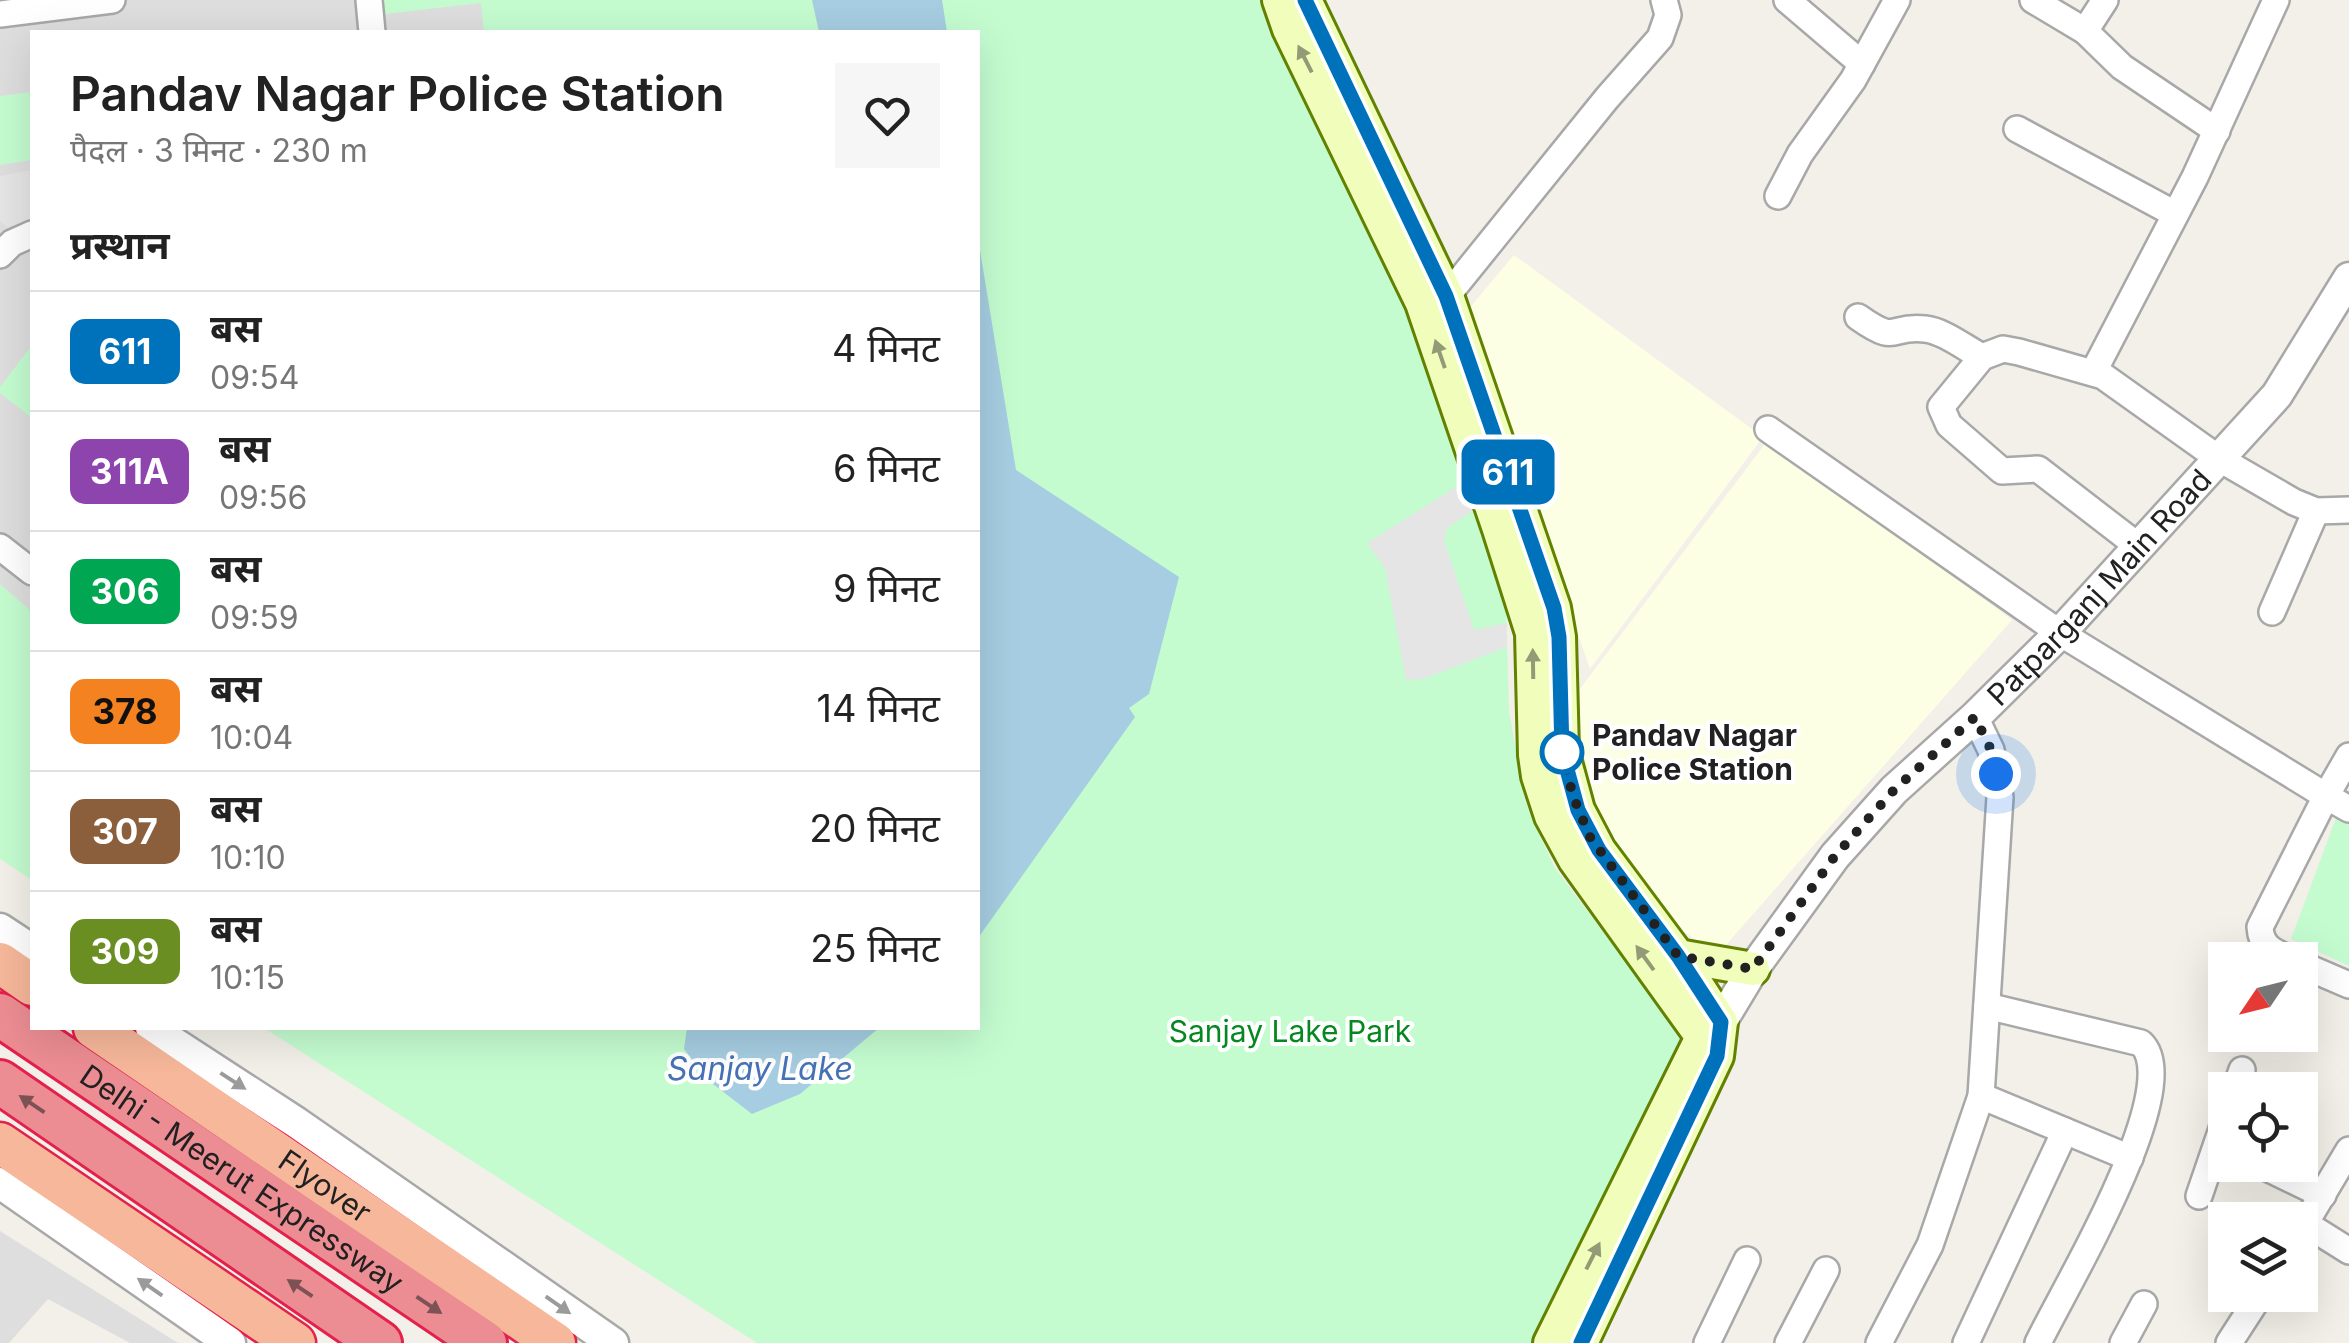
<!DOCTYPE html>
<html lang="hi">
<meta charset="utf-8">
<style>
:root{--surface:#fff;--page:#f6f6f6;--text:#222;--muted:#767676;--line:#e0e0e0}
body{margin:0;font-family:Inter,"Noto Sans Devanagari",sans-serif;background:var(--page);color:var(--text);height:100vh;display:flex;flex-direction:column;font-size:38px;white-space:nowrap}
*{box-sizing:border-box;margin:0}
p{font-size:32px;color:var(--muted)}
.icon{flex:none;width:55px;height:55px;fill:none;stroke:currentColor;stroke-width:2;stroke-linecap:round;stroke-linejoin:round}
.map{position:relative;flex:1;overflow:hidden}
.sheet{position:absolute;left:30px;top:30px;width:950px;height:1000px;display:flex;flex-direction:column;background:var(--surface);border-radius:0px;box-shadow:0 10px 40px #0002}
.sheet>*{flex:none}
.badge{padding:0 20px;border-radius:15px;font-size:35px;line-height:65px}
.needle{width:65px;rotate:235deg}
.tools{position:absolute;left:2208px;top:942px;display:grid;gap:20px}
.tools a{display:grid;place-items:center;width:110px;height:110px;border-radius:0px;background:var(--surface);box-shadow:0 10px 40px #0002;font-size:50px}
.you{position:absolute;width:50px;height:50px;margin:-25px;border:8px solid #fff;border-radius:50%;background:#1a73e8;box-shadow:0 0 0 15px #1a73e833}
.map>.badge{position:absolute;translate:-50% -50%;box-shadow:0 0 0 5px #fff}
h2{padding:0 40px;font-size:38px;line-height:90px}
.round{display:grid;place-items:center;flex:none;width:105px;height:105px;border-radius:0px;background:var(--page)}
.summary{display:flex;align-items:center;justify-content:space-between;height:170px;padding:0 40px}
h1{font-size:48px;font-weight:600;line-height:75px}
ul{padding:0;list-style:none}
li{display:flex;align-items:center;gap:30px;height:120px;padding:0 40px;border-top:2px solid var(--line)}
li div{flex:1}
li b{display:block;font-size:38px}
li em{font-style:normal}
li .badge{min-width:110px;font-weight:700;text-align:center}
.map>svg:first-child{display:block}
.residential{fill:#dfdede}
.education{fill:#fcffe4}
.park{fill:#c4fcd0}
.parking{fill:#e5e5e5}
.water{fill:#a6cde1}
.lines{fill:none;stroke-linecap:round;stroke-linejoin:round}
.minor-casing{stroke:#a8a8a8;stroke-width:30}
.tertiary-casing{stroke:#a8a8a8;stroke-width:35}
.secondary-casing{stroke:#638100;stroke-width:38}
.trunk-casing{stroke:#e4204c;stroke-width:45}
.motorway-casing{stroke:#e4204c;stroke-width:48}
.minor{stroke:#fff;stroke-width:25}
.tertiary{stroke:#fff;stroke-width:30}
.secondary{stroke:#f1fdbb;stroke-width:32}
.trunk{stroke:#f6b79a;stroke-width:40}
.motorway{stroke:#ec8d93;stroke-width:42}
.oneway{fill:#939a76}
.oneway2{fill:#9b9b9b}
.oneway3{fill:#7c5254}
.line-casing{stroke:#fff;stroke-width:22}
.line{stroke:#0072bc;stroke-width:15}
.walk{stroke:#212121;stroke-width:10;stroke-dasharray:0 18}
.stop-dot{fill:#fff;stroke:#0072bc;stroke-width:5}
.labels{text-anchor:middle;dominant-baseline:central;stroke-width:8;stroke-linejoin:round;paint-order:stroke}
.street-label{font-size:30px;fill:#212121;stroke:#fff}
.stop-label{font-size:30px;font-weight:bold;fill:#212121;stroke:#fff;text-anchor:start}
.park-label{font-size:30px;fill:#068821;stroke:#fff}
.water-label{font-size:32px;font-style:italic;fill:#4772b7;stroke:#fff}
</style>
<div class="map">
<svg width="2349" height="1343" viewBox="0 0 2349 1343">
<rect width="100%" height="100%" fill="#f2f0e8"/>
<!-- residential -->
<g class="residential">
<path d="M0,0H723L733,32H32V788L0,767Z"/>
<path d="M0,1231L178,1343H130L48,1299L9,1343H0Z"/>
</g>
<!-- education -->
<g class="education">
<path d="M1514,255L1763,437L1590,669L1467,311Z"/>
<path d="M1768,440L2012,620L1718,954L1673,925L1604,831L1587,772L1573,698Z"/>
</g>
<!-- park -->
<g class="park">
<path d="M378,0H1264L1373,233L1422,351L1506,605L1509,711L1525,800L1537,830L1555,868L1686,1042L1536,1343H757L264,1028H978V32H484L481,3L384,14Z"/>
<path d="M32,92V160L0,165V96Z"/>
<path d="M32,345V418L0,393V387Z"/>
<path d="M0,584L32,612V880L0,859Z"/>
<path d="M2339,810L2349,815V966L2291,939Z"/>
</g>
<!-- parking -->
<g class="parking">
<path d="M32,170V222L7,227L0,221V176Z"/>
<path d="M1464,482L1474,510L1447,528L1444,541L1474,630L1507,623V647L1423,679L1406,680L1385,568L1367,543Z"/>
</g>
<!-- water -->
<g class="water">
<path d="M812,0H942L947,32H819Z"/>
<path d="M978,238L1016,470L1179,577L1149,694L1129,708L1135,717L978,938Z"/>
<path d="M687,1028H879L800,1094L752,1114L709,1081L684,1049Z"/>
</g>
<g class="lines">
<!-- minor casing -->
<g class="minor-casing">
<g id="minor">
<path d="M369,0L372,32"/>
<path d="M1787,0L1862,64"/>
<path d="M2033,0L2085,31L2122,67L2217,131"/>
<path d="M0,14L112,0"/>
<path d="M2085,31L2105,0"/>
<path d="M2017,129L2175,214"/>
<path d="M1778,196L1800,154L1853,80L1897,0"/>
<path d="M0,255L12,243L32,234"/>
<path d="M1447,296L1607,98L1660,38L1668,15L1664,0"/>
<path d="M1858,317C1899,346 1888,325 1925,329C1944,331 1965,348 1982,357"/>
<path d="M2094,371L2195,177L2276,0"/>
<path d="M1768,429L2060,633L2326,796L2260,927C2261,948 2274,952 2292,960"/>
<path d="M2138,546L2038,469L2002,471L1949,425L1941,407L1982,357L2003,349L2019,352L2103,376L2218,458L2294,502L2316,511L2349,510"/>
<path d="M0,547L32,572"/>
<path d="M2272,612L2316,511"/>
<path d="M2349,756L2326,796L2349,809"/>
<path d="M2300,964L2349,985"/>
<path d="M1987,1006L2141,1043C2187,1087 2062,1292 2038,1343"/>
<path d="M2235,1090L2242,1070"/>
<path d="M1981,1096L2130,1158"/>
<path d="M2261,1165L2323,1195"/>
<path d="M2199,1196L2225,1120"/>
<path d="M2306,1224L2349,1251"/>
<path d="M2300,1232L2349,1150"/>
<path d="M1707,1343L1747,1260"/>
<path d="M1788,1343L1826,1270"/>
<path d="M1879,1343L1930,1245L1981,1096L2000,797L1991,750L1975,717"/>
<path d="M1966,1343L2065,1131"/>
<path d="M2123,1343L2144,1304"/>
<path d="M2229,1343L2260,1295"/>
</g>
</g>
<!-- tertiary casing -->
<g class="tertiary-casing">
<g id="tertiary">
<path d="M0,929L32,950"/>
<path d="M151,1028L297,1123L613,1343"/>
<path id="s1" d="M1706,1034L1721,1022L1753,969L1835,856L1894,790L1975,717L2060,633L2277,395L2349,278"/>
<path d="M0,1183L230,1343"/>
</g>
</g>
<!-- secondary casing -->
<g class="secondary-casing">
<g id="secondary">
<path d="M1279,0L1289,29L1422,303L1499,529L1532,633L1535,755L1538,776L1551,816L1575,860L1702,1037L1550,1343"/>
<path d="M1305,0L1447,296L1554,608L1559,637L1562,751L1578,810L1599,850L1678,956L1721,1022L1717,1056L1581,1343"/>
<path d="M1678,956L1753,969"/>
</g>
</g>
<!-- trunk casing -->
<g class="trunk-casing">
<g id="trunk">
<path d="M0,963L32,985"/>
<path id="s2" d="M94,1028L555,1343"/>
<path d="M0,1143L295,1343"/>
</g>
</g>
<!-- motorway casing -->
<g class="motorway-casing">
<g id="motorway">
<path id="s3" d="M0,1015L485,1343"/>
<path d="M0,1082L380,1343"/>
</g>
</g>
<!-- minor -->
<use href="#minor" class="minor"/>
<!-- tertiary -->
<use href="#tertiary" class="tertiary"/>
<!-- secondary -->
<use href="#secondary" class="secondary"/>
<!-- trunk -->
<use href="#trunk" class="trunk"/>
<!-- motorway -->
<use href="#motorway" class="motorway"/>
</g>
<!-- one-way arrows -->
<defs><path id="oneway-solid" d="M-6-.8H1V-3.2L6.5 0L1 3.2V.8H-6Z" transform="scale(2.5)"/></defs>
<g class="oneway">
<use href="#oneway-solid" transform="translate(1305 59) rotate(-117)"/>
<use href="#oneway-solid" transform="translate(1440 354) rotate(-109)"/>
<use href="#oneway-solid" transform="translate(1533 664) rotate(-91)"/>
<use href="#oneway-solid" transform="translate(1645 958) rotate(-126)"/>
<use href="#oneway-solid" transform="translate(1593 1256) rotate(-63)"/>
</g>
<g class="oneway2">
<use href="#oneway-solid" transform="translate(233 1081) rotate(33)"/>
<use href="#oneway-solid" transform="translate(150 1287) rotate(-145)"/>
<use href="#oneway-solid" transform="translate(558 1305) rotate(35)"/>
</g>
<g class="oneway3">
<use href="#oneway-solid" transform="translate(32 1104) rotate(-146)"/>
<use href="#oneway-solid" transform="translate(300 1288) rotate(-146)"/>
<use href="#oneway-solid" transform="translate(429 1305) rotate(34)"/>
</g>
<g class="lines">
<!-- line casing -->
<g class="line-casing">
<path id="line" d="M1305,0L1446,296L1554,608L1559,637L1562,751L1578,810L1599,850L1678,956L1721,1022L1717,1056L1581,1343"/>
</g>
<!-- line -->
<use href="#line" class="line"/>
<!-- walk -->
<path class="walk" d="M1562,752L1573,796L1590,837L1678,956L1753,969L1835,856L1894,790L1975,717L1991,750L1996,774"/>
</g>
<!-- markers -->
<circle class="stop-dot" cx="1562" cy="752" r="20"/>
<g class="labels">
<!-- street labels -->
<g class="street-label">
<text stroke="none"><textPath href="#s1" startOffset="598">Patparganj Main Road</textPath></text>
<text stroke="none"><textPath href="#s3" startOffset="292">Delhi - Meerut Expressway</textPath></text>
<text stroke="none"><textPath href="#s2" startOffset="280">Flyover</textPath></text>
</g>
<!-- stop labels -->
<g class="stop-label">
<text x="1592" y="735">Pandav Nagar<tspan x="1592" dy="34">Police Station</tspan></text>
</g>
<!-- park labels -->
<g class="park-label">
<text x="1290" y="1031">Sanjay Lake Park</text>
</g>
<!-- water labels -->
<g class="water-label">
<text x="760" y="1068">Sanjay Lake</text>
</g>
</g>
</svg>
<div class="tools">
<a><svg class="needle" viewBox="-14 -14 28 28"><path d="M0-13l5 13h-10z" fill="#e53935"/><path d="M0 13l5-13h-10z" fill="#767676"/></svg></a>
<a><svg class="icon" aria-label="locate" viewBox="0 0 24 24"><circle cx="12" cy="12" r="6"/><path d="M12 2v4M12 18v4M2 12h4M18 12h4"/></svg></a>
<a><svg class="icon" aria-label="layers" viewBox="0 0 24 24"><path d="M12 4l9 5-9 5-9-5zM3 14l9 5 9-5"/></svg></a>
</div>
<div class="you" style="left:1996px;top:774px"></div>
<b class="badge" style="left:1508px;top:472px;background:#0072bc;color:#fff">611</b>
<section class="sheet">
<div class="summary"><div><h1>Pandav Nagar Police Station</h1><p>पैदल · 3 मिनट · 230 m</p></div><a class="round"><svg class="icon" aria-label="heart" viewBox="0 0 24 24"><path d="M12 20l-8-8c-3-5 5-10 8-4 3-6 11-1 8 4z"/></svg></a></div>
<h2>प्रस्थान</h2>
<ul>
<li><span class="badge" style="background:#0072bc;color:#fff">611</span><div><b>बस</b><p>09:54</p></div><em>4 मिनट</em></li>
<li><span class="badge" style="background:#8e44ad;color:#fff">311A</span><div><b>बस</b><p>09:56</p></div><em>6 मिनट</em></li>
<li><span class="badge" style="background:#00a651;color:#fff">306</span><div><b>बस</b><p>09:59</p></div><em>9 मिनट</em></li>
<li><span class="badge" style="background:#f58220;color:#111">378</span><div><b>बस</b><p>10:04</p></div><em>14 मिनट</em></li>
<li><span class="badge" style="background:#8b5e3c;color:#fff">307</span><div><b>बस</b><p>10:10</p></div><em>20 मिनट</em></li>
<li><span class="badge" style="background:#6b8e23;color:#fff">309</span><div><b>बस</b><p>10:15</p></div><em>25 मिनट</em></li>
</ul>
</section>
</div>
